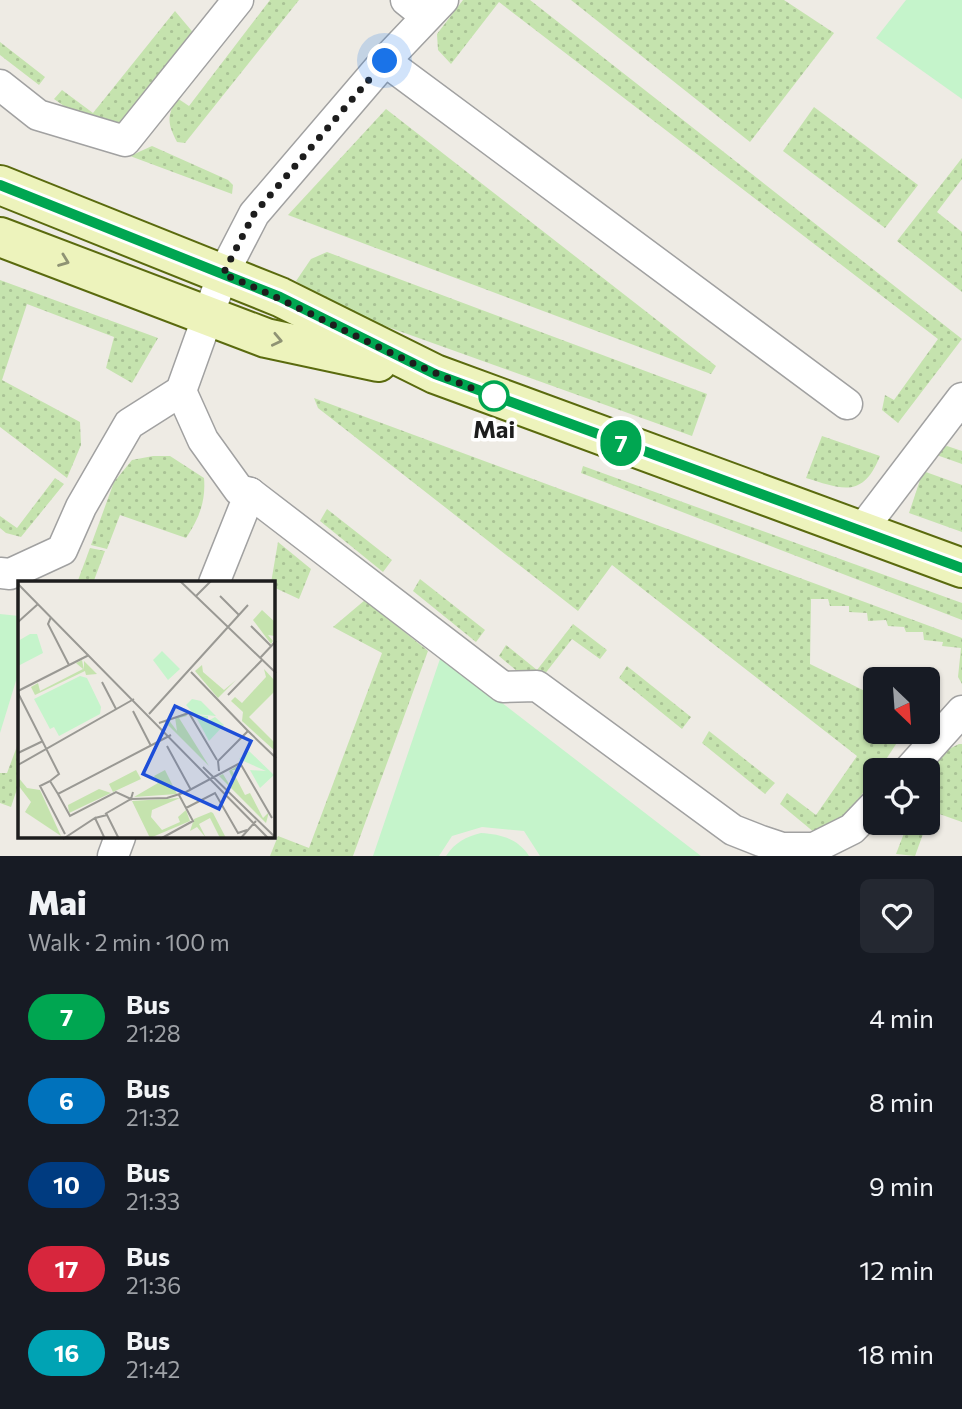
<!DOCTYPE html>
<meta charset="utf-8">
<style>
:root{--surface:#171b24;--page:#242831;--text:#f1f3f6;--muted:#9ea1a6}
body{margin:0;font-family:Commissioner,sans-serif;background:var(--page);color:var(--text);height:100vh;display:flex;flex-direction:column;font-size:26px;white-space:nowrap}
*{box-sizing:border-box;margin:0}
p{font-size:23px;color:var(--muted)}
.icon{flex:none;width:38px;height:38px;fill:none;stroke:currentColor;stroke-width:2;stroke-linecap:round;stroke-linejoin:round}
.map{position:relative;height:856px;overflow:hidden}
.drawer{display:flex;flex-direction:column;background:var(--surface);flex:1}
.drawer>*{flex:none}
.badge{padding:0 14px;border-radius:23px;font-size:24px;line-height:46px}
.needle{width:46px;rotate:155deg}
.tools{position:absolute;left:863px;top:667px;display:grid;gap:14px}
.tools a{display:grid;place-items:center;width:77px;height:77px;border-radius:10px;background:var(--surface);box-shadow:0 2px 5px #0004;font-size:35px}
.you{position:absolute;width:35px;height:35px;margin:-18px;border:5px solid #fff;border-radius:50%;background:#1a73e8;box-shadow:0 0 0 10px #1a73e833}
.map>.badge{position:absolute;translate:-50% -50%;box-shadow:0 0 0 4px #fff}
.round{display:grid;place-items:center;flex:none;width:74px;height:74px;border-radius:10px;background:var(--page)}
.headline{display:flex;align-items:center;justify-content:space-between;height:119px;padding:0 28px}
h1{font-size:33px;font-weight:800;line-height:52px}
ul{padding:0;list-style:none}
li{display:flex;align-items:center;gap:21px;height:84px;padding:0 28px}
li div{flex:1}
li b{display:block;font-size:26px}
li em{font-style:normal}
li .badge{min-width:77px;font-weight:700;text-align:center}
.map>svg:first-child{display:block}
.grass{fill:url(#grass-dots)}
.park{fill:#c5f4cb}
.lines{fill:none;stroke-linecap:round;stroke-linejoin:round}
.street-casing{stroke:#a1a1a1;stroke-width:33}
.secondary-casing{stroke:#5a6a0e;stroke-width:42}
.street{stroke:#fff;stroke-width:30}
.secondary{stroke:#edf3bc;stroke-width:38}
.oneway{stroke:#8f9374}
.line-casing{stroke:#fff;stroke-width:16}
.line{stroke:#00a651;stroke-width:10}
.walk{stroke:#1d1d1d;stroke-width:7;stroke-dasharray:0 12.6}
.stop-dot{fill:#fff;stroke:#00a651;stroke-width:3.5}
.labels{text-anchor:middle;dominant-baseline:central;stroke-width:7;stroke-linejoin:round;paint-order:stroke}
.stop-label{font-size:24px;font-weight:bold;fill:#1d1d1d;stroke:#fff}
.inset-road{fill:none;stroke:#9a9994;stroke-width:2}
.view{fill:#1d4ed8;fill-opacity:0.15;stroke:#1d4ed8;stroke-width:3.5}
.inset-edge{fill:none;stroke:#1d1d1d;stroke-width:3.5}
</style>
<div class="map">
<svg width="962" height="856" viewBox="0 0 962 856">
<defs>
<pattern id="grass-dots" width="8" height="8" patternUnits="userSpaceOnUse" patternTransform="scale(1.75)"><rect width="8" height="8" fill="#c5e3ae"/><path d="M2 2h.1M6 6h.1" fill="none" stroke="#a9c295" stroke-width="1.8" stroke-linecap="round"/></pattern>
</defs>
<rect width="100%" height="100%" fill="#eeebe4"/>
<!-- grass -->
<g class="grass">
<path d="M270,0H299L185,143L177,142C167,122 167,117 177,98L189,106Z"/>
<path d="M463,0H530L962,339L898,423L882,410L885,395L894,400L938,339L499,2L451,64L438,50L437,34Z"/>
<path d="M571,0H784L834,33L750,142Z"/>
<path d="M175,11L196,36L122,125L74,113L54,99L62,90L93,113Z"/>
<path d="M0,42L45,77L39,85L0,55Z"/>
<path d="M814,107L918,185L885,228L783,151Z"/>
<path d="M386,109L716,366L711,374L288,215Z"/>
<path d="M152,146L228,180L233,185L232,194L130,156Z"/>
<path d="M962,158V179L937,212L962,232V292L897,241Z"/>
<path d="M327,252L707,394L692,436L346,312L296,281L311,259Z"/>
<path d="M0,280L158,338L132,383L106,368L114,337L27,304L2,380L80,422L81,445L67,478L0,427Z"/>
<path d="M314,398L962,638V684L958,677L961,648L942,646L943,642L924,640L923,632H906L904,627L888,626L886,620L868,621L867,613L849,612V606H830L828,599H811L810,664L875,696V732H904L879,770H875V776L847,815L815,833L780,804L787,793L816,815L857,756L612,565L578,611L318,408Z"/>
<path d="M822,436L880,456C863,499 842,489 806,478Z"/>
<path d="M947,446L962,451V464L931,453Z"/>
<path d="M153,456H170L204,478C206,501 199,519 186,538L120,515L107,549L91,545L114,482L132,460Z"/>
<path d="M583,466L962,603V620L581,473Z"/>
<path d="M923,471L962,485V532L909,513Z"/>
<path d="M55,478L64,484L21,537L6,533L0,528V516L17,528Z"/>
<path d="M327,509L392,560L383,572L320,521Z"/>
<path d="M278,542L311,569L299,599L273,587V583H271Z"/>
<path d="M90,548L105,551L93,583H77Z"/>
<path d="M420,579L485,630L476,642L413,591Z"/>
<path d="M365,600L428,651L353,856H270L278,836L309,848L382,653L333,627Z"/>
<path d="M573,624L607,650L600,659L572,639L544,675L523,676L499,656L506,645L537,670Z"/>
<path d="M627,666L691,717L682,729L619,678Z"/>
<path d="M709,731L775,783L765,794L702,743Z"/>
<path d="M19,741V783L11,807L0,803V773H7Z"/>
<path d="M959,744H962V822L931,811L928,820V772L933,757Z"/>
<path d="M908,823H927L915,856L896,854Z"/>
</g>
<!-- park -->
<g class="park">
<path d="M906,0H962V99L876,38Z"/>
<path d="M0,614L19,616V671L0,733Z"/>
<path d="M441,656L701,856H540L524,831L482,827L452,836L439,856H373Z"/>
<path d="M481,833C501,834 518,839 529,856H446C455,842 466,837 481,833Z"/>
</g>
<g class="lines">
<!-- street casing -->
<g class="street-casing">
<g id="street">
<path d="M406,0L426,16"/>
<path d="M385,61L847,404"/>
<path d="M0,85L38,115L125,141L238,0"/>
<path d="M181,391L203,440L239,490L250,493L214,583"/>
<path d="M250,493L503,687L537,686L733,830L761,841L782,848H814L852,829L875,805"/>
<path d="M860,532L962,398"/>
<path d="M0,573L10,574L62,550L81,507L129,424L181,391L223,274L254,214L385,61L443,0"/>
<path d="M909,770L962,711"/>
<path d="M113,856L120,837"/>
</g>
</g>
<!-- secondary casing -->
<g class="secondary-casing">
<g id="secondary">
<path d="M0,185L280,297L435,374L962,568"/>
<path d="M0,237L266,338L378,362"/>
</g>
</g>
<!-- street -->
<use href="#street" class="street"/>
<!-- secondary -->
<use href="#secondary" class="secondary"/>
</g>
<!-- one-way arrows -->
<defs><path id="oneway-chevron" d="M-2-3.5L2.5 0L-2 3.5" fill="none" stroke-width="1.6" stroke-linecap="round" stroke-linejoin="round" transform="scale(1.75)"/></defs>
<g class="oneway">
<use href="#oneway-chevron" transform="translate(64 261) rotate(21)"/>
<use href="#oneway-chevron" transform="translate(277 340) rotate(12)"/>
</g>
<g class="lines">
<!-- line casing -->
<g class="line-casing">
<path id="line" d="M0,185L280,297L435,374L962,568"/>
</g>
<!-- line -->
<use href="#line" class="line"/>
<!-- walk -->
<path class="walk" d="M385,61L254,214L223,274C314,311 401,364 494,396"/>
</g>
<!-- markers -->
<circle class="stop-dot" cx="494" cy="396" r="14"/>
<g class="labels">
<!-- stop labels -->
<g class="stop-label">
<text x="494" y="428">Mai</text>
</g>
</g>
<!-- overview -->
<g transform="translate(18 581)">
<rect width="257" height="257" fill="#eeebe4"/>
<path d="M244,29L257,41V55L250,54L255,60L253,63L235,39ZM64,79L66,89V80L79,93L68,94L67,90L17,114L13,106L20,102L22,110L65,88L58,82ZM184,84L185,91L206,109L218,99L200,117L177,90ZM246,88L257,100V110L231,136L257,162V170L224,140L225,131L213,120L217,116L224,122L248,96ZM167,132L169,135L161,137L191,185L147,141L150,138L159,150L157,136ZM219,185L222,189H214L227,214L232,212L245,237L251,231L248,242L201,195L205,193L211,203L215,198L211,190ZM118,189L123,198L95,211L91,203ZM147,189L159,213L116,216L140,202L136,195ZM0,196L9,207L22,209L43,255L7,231L13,221L0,204ZM81,208L93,212L51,232L50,224ZM162,217L134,229L133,236L144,249L162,241L160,236L168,229L172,240L132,257L114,220ZM193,231L195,232L208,257H202L192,237L181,243L188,257L179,246L172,250L176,238Z" fill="#c5e3ae"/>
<path d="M12,53H19L25,72L0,85V60ZM144,70L162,88L150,99L135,79ZM62,95L69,97L83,126L82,133L41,155L36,146L32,148L16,118ZM174,118L183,120L198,135L176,133L168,124ZM177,134L190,135V140L197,136L206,144L191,160ZM231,170L256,194L242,207L232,189L248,190L221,178Z" fill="#c5f4cb"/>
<path class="inset-road" d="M162,0L258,92M0,3L251,258M178,15L193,0M202,15L221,34M33,36L30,43L51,84M0,41L20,23M233,45L253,65M242,77L258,60M173,91L230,150M84,101L98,128M0,110L71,74M0,112L41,193L32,200M210,114L244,79M115,130L133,165M131,133L230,24M141,142L171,132L199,179M149,165L173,209M0,172L25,160M0,184L116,118M185,186L258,257M201,190L200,180L230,150L258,177M40,213L52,235L98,211L113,218L115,211M168,227L197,212L220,252L229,249M87,233L113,218L149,217L168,211L222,182L254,237M77,237L89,234L101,258M47,253L22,205L32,200L40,213L153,154M45,258L77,237L87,258M142,258L175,240L161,214M222,258L238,240"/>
<path class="view" d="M157,125L233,160L201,228L125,193Z"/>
<rect width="257" height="257" class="inset-edge"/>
</g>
</svg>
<div class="tools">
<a><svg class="needle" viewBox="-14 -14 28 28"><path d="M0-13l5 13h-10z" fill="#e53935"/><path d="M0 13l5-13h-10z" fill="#9ea1a6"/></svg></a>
<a><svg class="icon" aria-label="locate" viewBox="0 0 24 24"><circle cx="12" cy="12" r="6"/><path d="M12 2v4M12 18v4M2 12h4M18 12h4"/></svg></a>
</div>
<div class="you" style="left:385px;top:61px"></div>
<b class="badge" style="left:621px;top:443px;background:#00a651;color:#fff">7</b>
</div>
<section class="drawer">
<div class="headline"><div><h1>Mai</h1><p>Walk · 2 min · 100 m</p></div><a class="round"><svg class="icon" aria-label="heart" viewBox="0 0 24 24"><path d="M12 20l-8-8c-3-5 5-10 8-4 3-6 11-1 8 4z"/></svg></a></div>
<ul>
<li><span class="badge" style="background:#00a651;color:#fff">7</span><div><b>Bus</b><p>21:28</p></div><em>4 min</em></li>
<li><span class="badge" style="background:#0072bc;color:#fff">6</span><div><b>Bus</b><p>21:32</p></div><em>8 min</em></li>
<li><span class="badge" style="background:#003b80;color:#fff">10</span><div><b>Bus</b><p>21:33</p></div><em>9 min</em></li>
<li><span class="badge" style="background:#d7263d;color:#fff">17</span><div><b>Bus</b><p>21:36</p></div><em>12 min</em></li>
<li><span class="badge" style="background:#00a3b4;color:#fff">16</span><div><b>Bus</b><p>21:42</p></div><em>18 min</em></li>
</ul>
</section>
